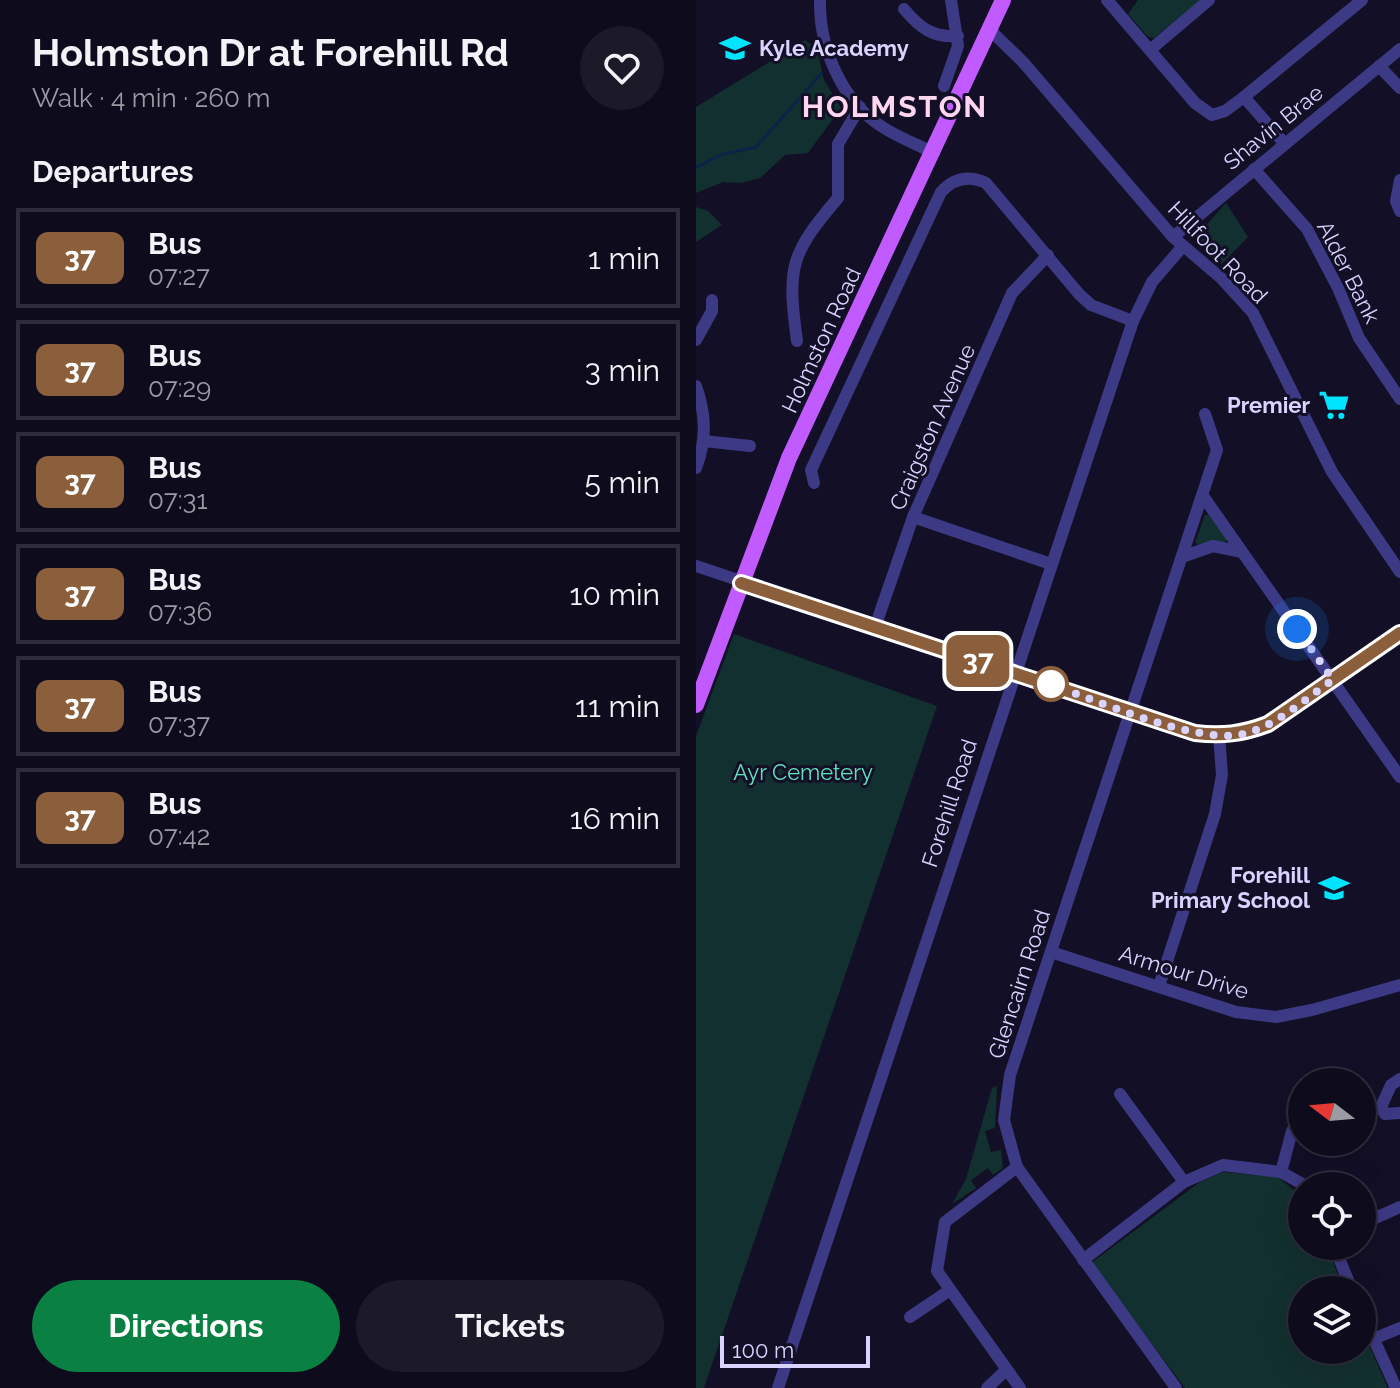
<!DOCTYPE html>
<meta charset="utf-8">
<style>
:root{--surface:#0e0b1c;--page:#1c1929;--text:#f1f3f6;--muted:#9b9ba3;--line:#2e2b3b;--accent:#0b8043}
body{margin:0;font-family:Raleway,sans-serif;background:var(--page);color:var(--text);height:100vh;display:flex;flex-direction:column;font-size:30px;white-space:nowrap}
*{box-sizing:border-box;margin:0}
p{font-size:26px;color:var(--muted)}
.icon{flex:none;width:44px;height:44px;fill:none;stroke:currentColor;stroke-width:2;stroke-linecap:round;stroke-linejoin:round}
.map{position:relative;flex:1;overflow:hidden}
.drawer{display:flex;flex-direction:column;background:var(--surface);width:696px}
.drawer>*{flex:none}
.badge{padding:0 16px;border-radius:12px;font-size:28px;line-height:52px}
.needle{width:52px;rotate:286deg}
.controls{position:absolute;left:592px;top:1068px;display:grid;gap:16px}
.controls a{display:grid;place-items:center;width:88px;height:88px;border-radius:50%;background:var(--surface);box-shadow:0 8px 32px #0002,0 0 0 2px var(--line);font-size:40px}
.scale{position:absolute;left:24px;bottom:20px;width:150px;box-sizing:border-box;padding-left:8px;border:4px solid #d9d4ff;border-top:0;font-size:22px;line-height:28px;white-space:nowrap;color:#d9d4ff;-webkit-text-stroke:6px #130f26;paint-order:stroke}
.you{position:absolute;width:40px;height:40px;margin:-20px;border:6px solid #fff;border-radius:50%;background:#1a73e8;box-shadow:0 0 0 12px #1a73e833}
.map>.badge{position:absolute;translate:-50% -50%;box-shadow:0 0 0 4px #fff}
h2{padding:0 32px;font-size:30px;line-height:72px}
.round{display:grid;place-items:center;flex:none;width:84px;height:84px;border-radius:42px;background:var(--page)}
.overview{display:flex;align-items:center;justify-content:space-between;height:136px;padding:0 32px}
h1{font-size:38px;font-weight:700;line-height:60px}
.primary-button{display:flex;gap:16px;margin-top:auto;padding:16px 32px}
.primary-button a{flex:1;height:92px;border-radius:48px;background:var(--accent);color:#fff;font-size:32px;font-weight:700;line-height:92px;text-align:center}
.primary-button a+a{background:var(--page);color:var(--text)}
ul{padding:0;list-style:none}
li{display:flex;align-items:center;gap:24px;height:100px;margin:0 16px 12px;padding:0 16px;border:4px solid var(--line);border-radius:0px}
li div{flex:1}
li b{display:block;font-size:30px}
li em{font-style:normal}
li .badge{min-width:88px;font-weight:700;text-align:center}
main{display:flex;flex:1;min-height:0}
.map>svg:first-child{display:block}
.green{fill:#12302f}
.lines{fill:none;stroke-linecap:round;stroke-linejoin:round}
.stream{stroke:#0c2248;stroke-width:3}
.minor{stroke:#3d3a85;stroke-width:12}
.major{stroke:#c25bff;stroke-width:16}
.line-casing{stroke:#fff;stroke-width:18}
.line{stroke:#8b5e3c;stroke-width:12}
.walk{stroke:#d9d4ff;stroke-width:8;stroke-dasharray:0 14.4}
.stop-dot{fill:#fff;stroke:#8b5e3c;stroke-width:4}
.labels{text-anchor:middle;dominant-baseline:central;stroke-width:6;stroke-linejoin:round;paint-order:stroke}
.poi-label{font-size:22px;font-weight:bold;fill:#d9d4ff;stroke:#130f26;text-anchor:end}
.street-label{font-size:22px;fill:#d9d4ff;stroke:#130f26}
.park-label{font-size:22px;fill:#5fe0c0;stroke:#130f26}
.district-label{font-size:30px;font-weight:bold;letter-spacing:2px;fill:#ffd6f0;stroke:#130f26}
</style>
<main>
<section class="drawer">
<div class="overview"><div><h1>Holmston Dr at Forehill Rd</h1><p>Walk · 4 min · 260 m</p></div><a class="round"><svg class="icon" aria-label="heart" viewBox="0 0 24 24"><path d="M12 20l-8-8c-3-5 5-10 8-4 3-6 11-1 8 4z"/></svg></a></div>
<h2>Departures</h2>
<ul>
<li><span class="badge" style="background:#8b5e3c;color:#fff">37</span><div><b>Bus</b><p>07:27</p></div><em>1 min</em></li>
<li><span class="badge" style="background:#8b5e3c;color:#fff">37</span><div><b>Bus</b><p>07:29</p></div><em>3 min</em></li>
<li><span class="badge" style="background:#8b5e3c;color:#fff">37</span><div><b>Bus</b><p>07:31</p></div><em>5 min</em></li>
<li><span class="badge" style="background:#8b5e3c;color:#fff">37</span><div><b>Bus</b><p>07:36</p></div><em>10 min</em></li>
<li><span class="badge" style="background:#8b5e3c;color:#fff">37</span><div><b>Bus</b><p>07:37</p></div><em>11 min</em></li>
<li><span class="badge" style="background:#8b5e3c;color:#fff">37</span><div><b>Bus</b><p>07:42</p></div><em>16 min</em></li>
</ul>
<div class="primary-button"><a>Directions</a><a>Tickets</a></div>
</section>
<div class="map">
<svg width="704" height="1388" viewBox="0 0 704 1388">
<rect width="100%" height="100%" fill="#130f26"/>
<!-- green -->
<g class="green">
<path d="M442,0H505L458,38L452,37L432,14Z"/>
<path d="M109,40L121,49L128,80L145,108L112,153L89,155L64,178L45,183L27,182L0,193V107Z"/>
<path d="M530,203L552,237L526,264L498,239Z"/>
<path d="M0,207L12,211L26,225L0,242Z"/>
<path d="M516,514L531,538L529,542L503,546L499,542L509,515Z"/>
<path d="M38,634L241,706L8,1388H0V736Z"/>
<path d="M301,1086L299,1128L289,1131L295,1152L305,1150L307,1168L297,1175L292,1168L275,1180L280,1188L256,1204L270,1179L296,1088Z"/>
<path d="M527,1172L582,1177L606,1197V1246H630L649,1290H606V1350H666V1329L692,1388H489L395,1263L504,1182Z"/>
</g>
<g class="lines">
<!-- stream -->
<path class="stream" d="M0,168L24,155L60,147L126,73"/>
<!-- minor -->
<g class="minor">
<path d="M124,0C123,48 146,102 188,128C204,138 222,145 238,153"/>
<path d="M411,0L499,103L516,115L529,111L548,97L666,0"/>
<path d="M208,9C224,28 237,38 262,36"/>
<path d="M294,30L327,62L477,237L525,278L557,313L636,472L704,572"/>
<path d="M454,50L513,0"/>
<path d="M683,66L704,88"/>
<path d="M248,86L262,46L255,0"/>
<path d="M548,97L589,144"/>
<path d="M558,169L611,229L642,288L663,338L704,399"/>
<path d="M704,180L700,201L704,211"/>
<path d="M477,237L704,49"/>
<path d="M0,340L16,311V300"/>
<path d="M101,341C91,267 94,254 142,198V144L164,107"/>
<path d="M0,386C10,415 11,439 0,468"/>
<path d="M8,441L54,446"/>
<path d="M118,483L115,470L245,192C258,178 273,175 290,183L383,294L395,305L437,321"/>
<path d="M507,496L704,777"/>
<path d="M217,517L355,564"/>
<path d="M486,557L517,546L546,552"/>
<path d="M0,566L499,733C526,736 546,734 572,724L704,633"/>
<path d="M179,627L217,517L316,293L352,255"/>
<path d="M355,952L540,1012L580,1017L616,1010L704,985"/>
<path d="M463,986L519,814L526,775L523,735"/>
<path d="M424,1094L488,1182"/>
<path d="M685,1107L689,1114L704,1113"/>
<path d="M666,1115L685,1107L695,1085L704,1079"/>
<path d="M321,1167L249,1222L241,1271L324,1388"/>
<path d="M585,1172L596,1131L606,1123"/>
<path d="M666,1224L704,1207"/>
<path d="M638,1246L656,1290"/>
<path d="M387,1260L488,1182L527,1165L585,1172L610,1186"/>
<path d="M666,1313L700,1388"/>
<path d="M214,1317L254,1290"/>
<path d="M677,1339L704,1328"/>
<path d="M82,1388L437,321L456,282L487,246"/>
<path d="M291,1388L310,1370"/>
<path d="M480,1388L321,1167L308,1120L314,1075L521,450L509,414"/>
</g>
<!-- major -->
<path class="major" d="M0,705L93,458L307,0"/>
</g>
<g class="lines">
<!-- line casing -->
<g class="line-casing">
<path id="line" d="M45,583L499,733C526,736 546,734 572,724L704,633"/>
</g>
<!-- line -->
<use href="#line" class="line"/>
<!-- walk -->
<path class="walk" d="M355,684L347,682C396,698 499,745 548,734C580,726 610,698 637,680L601,629"/>
</g>
<!-- icons -->
<defs>
<g id="school-bare" transform="scale(2.4)"><path d="M0-5L7-2L0 1L-7-2ZM-4 1L0 2.5L4 1V4Q0 6-4 4Z" fill="#00e5ff" stroke="#130f26" stroke-width="2.5" paint-order="stroke"/></g>
<g id="supermarket-bare" transform="scale(2.4)"><path d="M-6-5.5h2.5l.6 2H6L4.5 2H-2.5L-4.4-4H-6ZM-1.5 3.2a1.3 1.3 0 1 0 .1 0ZM3 3.2a1.3 1.3 0 1 0 .1 0Z" fill="#00e5ff" stroke="#130f26" stroke-width="2.5" paint-order="stroke"/></g>
</defs>
<g fill-rule="evenodd">
<use href="#school-bare" x="39" y="48"/>
<use href="#supermarket-bare" x="638" y="405"/>
<use href="#school-bare" x="638" y="888"/>
</g>
<!-- markers -->
<circle class="stop-dot" cx="355" cy="684" r="16"/>
<g class="labels">
<!-- poi labels -->
<g class="poi-label">
<text x="63" y="48" text-anchor="start">Kyle Academy</text>
<text x="614" y="405">Premier</text>
<text x="614" y="875">Forehill<tspan x="614" dy="25">Primary School</tspan></text>
</g>
<!-- street labels -->
<g class="street-label">
<text transform="translate(577 127) rotate(-39)">Shavin Brae</text>
<text transform="translate(522 252) rotate(46)">Hillfoot Road</text>
<text transform="translate(653 272) rotate(63)">Alder Bank</text>
<text transform="translate(125 340) rotate(-65)">Holmston Road</text>
<text transform="translate(236 427) rotate(-66)">Craigston Avenue</text>
<text transform="translate(253 803) rotate(-72)">Forehill Road</text>
<text transform="translate(488 972) rotate(17)">Armour Drive</text>
<text transform="translate(323 984) rotate(-72)">Glencairn Road</text>
</g>
<!-- park labels -->
<g class="park-label">
<text x="107" y="772">Ayr Cemetery</text>
</g>
<!-- district labels -->
<g class="district-label">
<text x="199" y="106">HOLMSTON</text>
</g>
</g>
</svg>
<div class="controls">
<a><svg class="needle" viewBox="-14 -14 28 28"><path d="M0-13l5 13h-10z" fill="#e53935"/><path d="M0 13l5-13h-10z" fill="#9b9ba3"/></svg></a>
<a><svg class="icon" aria-label="locate" viewBox="0 0 24 24"><circle cx="12" cy="12" r="6"/><path d="M12 2v4M12 18v4M2 12h4M18 12h4"/></svg></a>
<a><svg class="icon" aria-label="layers" viewBox="0 0 24 24"><path d="M12 4l9 5-9 5-9-5zM3 14l9 5 9-5"/></svg></a>
</div>
<div class="scale">100 m</div>
<div class="you" style="left:601px;top:629px"></div>
<b class="badge" style="left:282px;top:661px;background:#8b5e3c;color:#fff">37</b>
</div>
</main>
